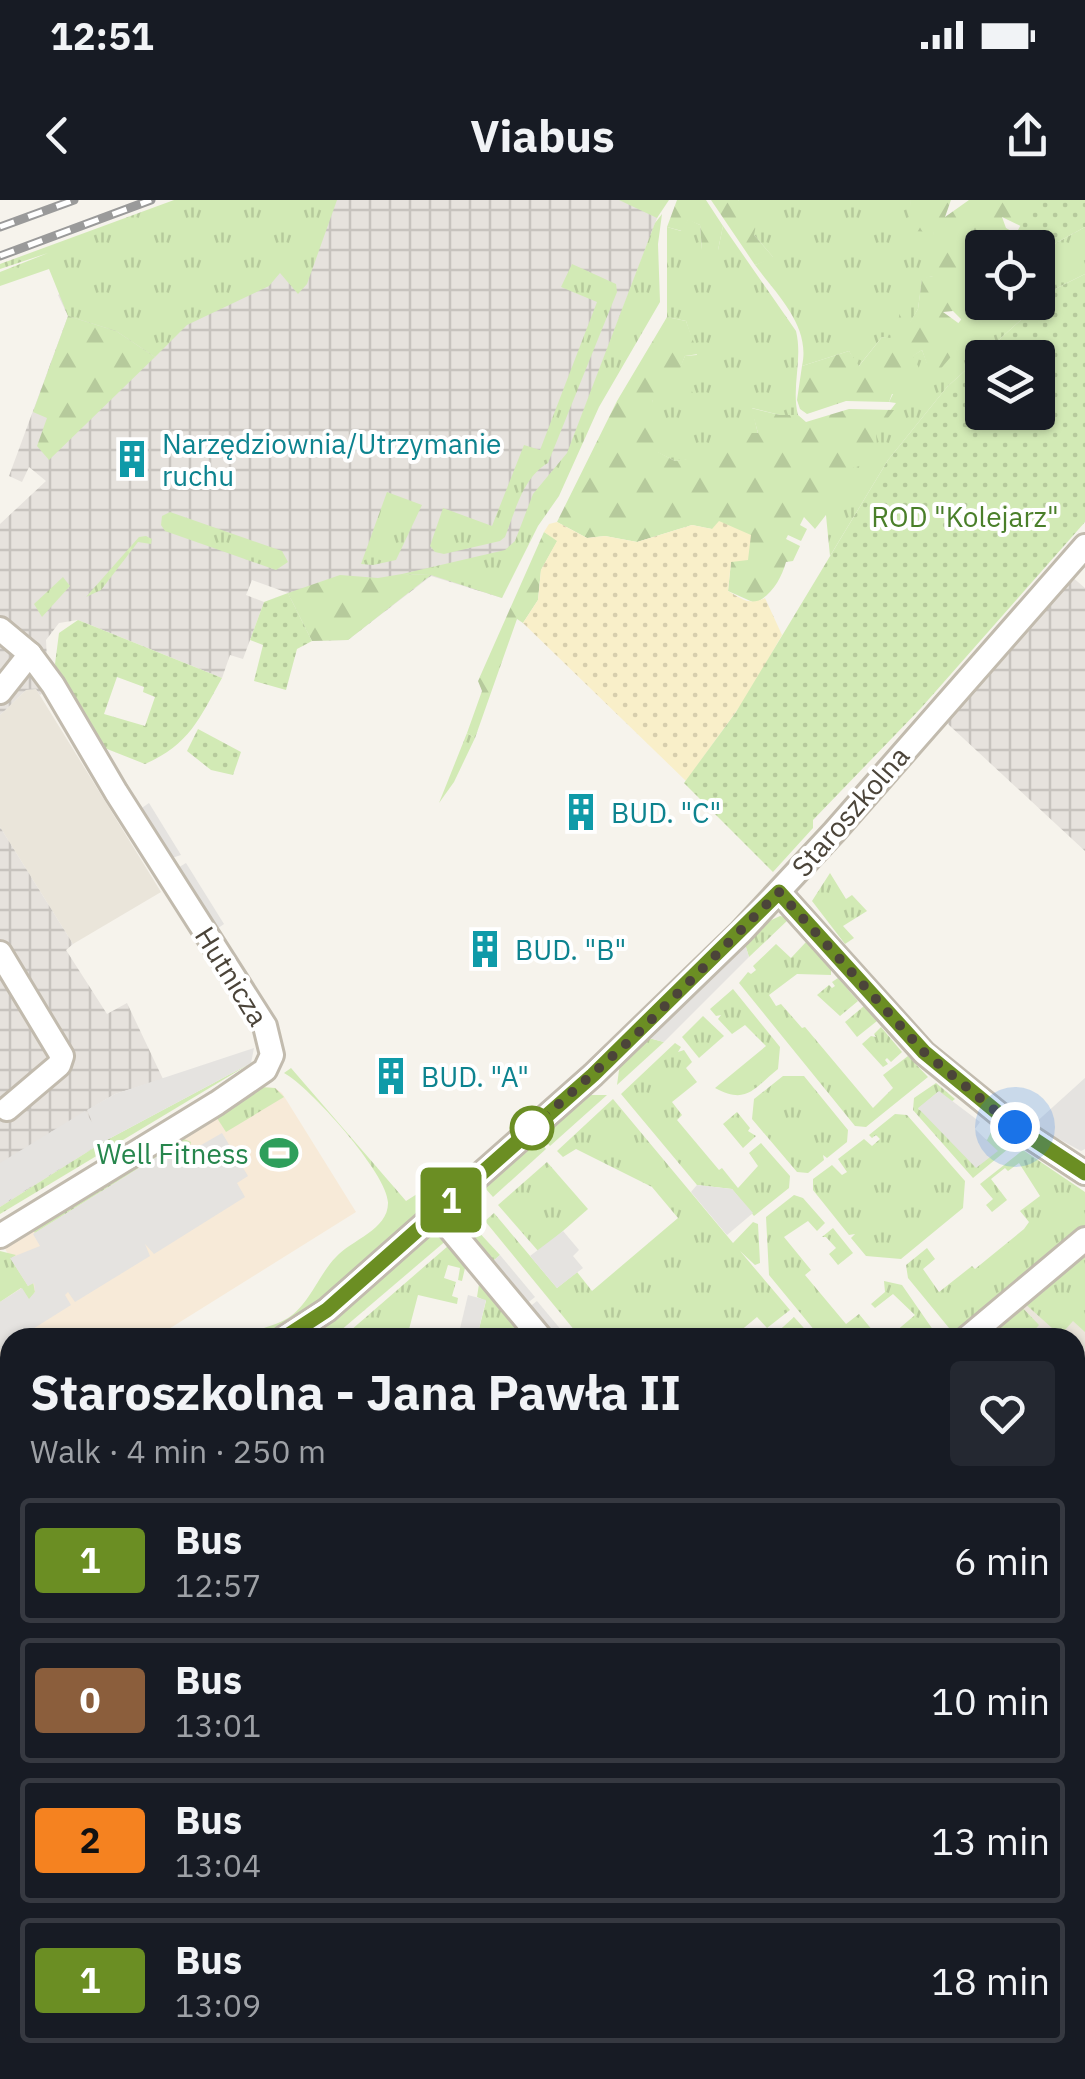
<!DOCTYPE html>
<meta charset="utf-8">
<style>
:root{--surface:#171b24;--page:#242831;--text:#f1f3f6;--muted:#9ea1a6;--line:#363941}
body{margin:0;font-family:"IBM Plex Sans",sans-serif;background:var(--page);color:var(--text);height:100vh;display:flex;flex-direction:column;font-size:38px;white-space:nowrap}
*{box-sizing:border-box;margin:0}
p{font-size:32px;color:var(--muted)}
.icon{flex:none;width:55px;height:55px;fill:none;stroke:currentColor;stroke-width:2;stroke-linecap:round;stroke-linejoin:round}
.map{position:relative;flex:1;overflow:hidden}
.panel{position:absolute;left:0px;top:1128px;width:1085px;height:752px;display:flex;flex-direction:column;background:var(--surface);border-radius:30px 30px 0 0;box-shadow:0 2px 8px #0004}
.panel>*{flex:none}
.badge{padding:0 20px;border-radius:8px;font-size:35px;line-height:65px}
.controls{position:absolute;left:965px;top:30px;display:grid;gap:20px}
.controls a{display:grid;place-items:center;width:90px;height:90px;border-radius:10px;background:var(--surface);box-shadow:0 2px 8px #0004;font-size:50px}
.you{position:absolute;width:50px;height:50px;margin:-25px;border:8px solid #fff;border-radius:50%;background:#1a73e8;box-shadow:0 0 0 15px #1a73e833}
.map>.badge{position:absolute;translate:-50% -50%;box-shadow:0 0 0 5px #fff}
.round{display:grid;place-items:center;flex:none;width:105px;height:105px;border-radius:10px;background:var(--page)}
.summary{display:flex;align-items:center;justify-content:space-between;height:170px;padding:0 30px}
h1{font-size:48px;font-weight:700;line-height:75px}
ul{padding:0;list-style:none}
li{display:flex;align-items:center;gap:30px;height:125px;margin:0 20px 15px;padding:0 10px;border:5px solid var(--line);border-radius:10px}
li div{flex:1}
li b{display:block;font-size:38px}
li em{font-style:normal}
li .badge{min-width:110px;font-weight:700;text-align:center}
.status{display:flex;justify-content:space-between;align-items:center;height:70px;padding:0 50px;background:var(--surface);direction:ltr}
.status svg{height:28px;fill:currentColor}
header{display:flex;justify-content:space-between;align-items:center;height:130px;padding:0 30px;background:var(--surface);font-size:45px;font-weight:700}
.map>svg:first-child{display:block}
.residential{fill:#eae5da}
.commercial{fill:#f7ead8}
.industrial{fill:url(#industrial-grid)}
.medical{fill:#f6e3e0}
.grass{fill:url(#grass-tufts)}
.forest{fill:url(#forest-firs)}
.sand{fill:url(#sand-dots)}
.park{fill:url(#park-crowns)}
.garden{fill:url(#garden-dots);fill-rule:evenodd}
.parking{fill:#e5e3e0}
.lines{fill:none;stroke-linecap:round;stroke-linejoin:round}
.minor-casing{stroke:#c2bbae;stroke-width:28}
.minor{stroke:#fff;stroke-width:22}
.rail-casing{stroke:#9a9a9a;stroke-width:9}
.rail{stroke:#fff;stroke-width:5;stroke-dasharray:15;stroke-linecap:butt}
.line-casing{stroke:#fff;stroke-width:22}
.line{stroke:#6b8e23;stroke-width:15}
.walk{stroke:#4b4439;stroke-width:10;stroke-dasharray:0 18}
.stop-dot{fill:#fff;stroke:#6b8e23;stroke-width:5}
.labels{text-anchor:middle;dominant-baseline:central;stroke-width:8;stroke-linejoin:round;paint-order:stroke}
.culture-label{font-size:28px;fill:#0d838f;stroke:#fff;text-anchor:start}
.park-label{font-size:28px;fill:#4a7f2a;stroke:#fff}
.street-label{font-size:28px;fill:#4b4439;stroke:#fff}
.leisure-label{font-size:28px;fill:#27864d;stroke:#fff;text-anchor:end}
</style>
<div class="status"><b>12:51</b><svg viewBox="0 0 49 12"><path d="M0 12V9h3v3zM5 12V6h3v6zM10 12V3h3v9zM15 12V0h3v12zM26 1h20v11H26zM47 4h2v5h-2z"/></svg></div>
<header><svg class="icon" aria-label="back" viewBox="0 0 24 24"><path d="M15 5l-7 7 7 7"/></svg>Viabus<svg class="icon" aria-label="share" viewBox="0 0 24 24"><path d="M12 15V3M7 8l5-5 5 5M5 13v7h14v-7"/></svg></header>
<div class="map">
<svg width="1085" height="1879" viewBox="0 0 1085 1879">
<defs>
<pattern id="industrial-grid" width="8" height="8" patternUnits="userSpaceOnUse" patternTransform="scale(2.5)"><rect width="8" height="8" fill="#e6e2dd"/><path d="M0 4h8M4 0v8" fill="none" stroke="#c7c3be"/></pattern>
<pattern id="grass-tufts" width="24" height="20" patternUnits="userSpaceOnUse" patternTransform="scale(2.5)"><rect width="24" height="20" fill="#d2eab5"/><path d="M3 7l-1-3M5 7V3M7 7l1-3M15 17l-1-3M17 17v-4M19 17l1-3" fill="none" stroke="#b6ca9c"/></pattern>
<pattern id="forest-firs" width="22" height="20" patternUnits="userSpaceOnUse" patternTransform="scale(2.5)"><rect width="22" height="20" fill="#d2eab5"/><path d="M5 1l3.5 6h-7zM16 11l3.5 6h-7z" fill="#b6ca9c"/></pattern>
<pattern id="sand-dots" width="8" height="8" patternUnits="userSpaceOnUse" patternTransform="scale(2.5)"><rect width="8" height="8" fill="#f9efc9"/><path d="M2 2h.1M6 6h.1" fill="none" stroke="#d7cead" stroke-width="1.8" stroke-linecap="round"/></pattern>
<pattern id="park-crowns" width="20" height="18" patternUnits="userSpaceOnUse" patternTransform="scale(2.5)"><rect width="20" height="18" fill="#d2eab5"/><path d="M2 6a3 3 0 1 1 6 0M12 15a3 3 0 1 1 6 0" fill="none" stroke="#b6ca9c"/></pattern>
<pattern id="garden-dots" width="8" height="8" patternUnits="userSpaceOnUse" patternTransform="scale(2.5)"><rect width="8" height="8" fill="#d2eab5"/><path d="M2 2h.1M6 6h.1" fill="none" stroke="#b6ca9c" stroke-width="1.8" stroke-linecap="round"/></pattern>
</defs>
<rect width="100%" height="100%" fill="#f6f3ec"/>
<!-- residential -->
<g class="residential">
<path d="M36,489L161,692L73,744L0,627V515L26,490Z"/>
<path d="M1085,1040V1195L1075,1205V1138H975Z"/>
</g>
<!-- commercial -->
<path class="commercial" d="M260,887L275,888L282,893L356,1012L156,1137L10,1138V1251L0,1258V1102L26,1085L4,1047Z"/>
<!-- industrial -->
<g class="industrial">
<path d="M227,0H664L554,289L543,286L502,398L431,376L348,440L312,441L288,393L252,380L246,395L264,402L243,459L230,455L222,478L78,420L59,423L46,440L47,460L61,480L40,495L36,489L26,490L0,515V324L46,281L29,267L22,282L9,276L68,116L58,95Z"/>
<path d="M1064,370L1085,388V651L936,513Z"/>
<path d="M0,627L73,744L66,750L107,814L127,803L163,879L115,894L88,910L103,942L0,1007Z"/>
</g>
<!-- medical -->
<path class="medical" d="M1085,1756V1879H1056L1058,1870H1075V1798Z"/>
<!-- grass -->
<g class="grass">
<path d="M174,0H337L307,84L298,94L280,73L269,86L187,125L155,157L116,131L68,116L49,69L0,86V72L48,53L0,69V64Z"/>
<path d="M738,0H910L913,18L934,31L933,76L922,79L918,109L910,123L898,122L891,139L882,137L858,167L849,151L802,166C811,126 777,95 755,65L773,57L754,35Z"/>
<path d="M662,14L658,44L660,102L599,207L559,296L538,326L502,398L431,375L402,374L505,350L515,341L533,294L567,253L655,23Z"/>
<path d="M688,19L700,25L702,50H718L723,26L796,131C803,160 791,187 798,215H780L752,208L758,234L737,254L675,261L657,252L652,199H697L677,174L685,156L697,155L686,121L667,117V27L681,31Z"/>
<path d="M1085,27V74L1055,89L947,187L888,260L830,356L824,295L896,203L889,202L912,156L922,150L927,163L982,93V102H1038V53Z"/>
<path d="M572,64L616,84L617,92L548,263C523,277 515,312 505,337L500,341L444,354L435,352L430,346L443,308L492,326L524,245L540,250L597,102L561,87Z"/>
<path d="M387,292L422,305L396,360L373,365L361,364Z"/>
<path d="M170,312L282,351L288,362L276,370L165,331L161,325L162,316Z"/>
<path d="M146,336L152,339L151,344L138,342L101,390L86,397L139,337Z"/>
<path d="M63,377L70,386L42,417L34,404Z"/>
<path d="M467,533L475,538L454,582L439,603Z"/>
<path d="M830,673L846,699L852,695L867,711L843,726L854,738L845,744L812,701Z"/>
<path d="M780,716L790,718L749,757L744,741L759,726Z"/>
<path d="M806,742L831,768V775L797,774L769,795L776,806L781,804L802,828L805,827L873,908L893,888L883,875L908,856L928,877L866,927L855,926L739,783L748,772L751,774L756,770L753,766L776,744L791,758Z"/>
<path d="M838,778L858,801L840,816L817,795L829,785L832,788L835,786L832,782Z"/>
<path d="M733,789L780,847L778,869C753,889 747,905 715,888L766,846L745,825L732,834L718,819L721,815L716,816L710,809Z"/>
<path d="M864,806L877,821L857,837L845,822Z"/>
<path d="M703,816L724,836L699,858L682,837Z"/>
<path d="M881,827L902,852L891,862L887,858L885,860L888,864L883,867L862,844L871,836L876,837L874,834Z"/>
<path d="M645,837L664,842L617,885L620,863Z"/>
<path d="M675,843L681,847L678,852L684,850L692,862L686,868L697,882L672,902L682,915L677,920L719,970L722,968L738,988L758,966L749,953L761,943L790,976L789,988L754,1016L732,989L697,985L621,894Z"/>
<path d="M251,863L0,1014V1007L103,942Z"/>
<path d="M291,868L406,1001L428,987L438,997L305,1118L263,1137L230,1138C248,1131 272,1128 288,1118C309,1105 319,1074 336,1057C351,1040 388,1030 388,1003C389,975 309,886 284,873Z"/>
<path d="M783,876H804L848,930L847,942L827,958L823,955L824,960L808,973L797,972L752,919L754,899Z"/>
<path d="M936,883L955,899L951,902L938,892L918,909L987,940L992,930L1014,944L973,978L913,910L914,898Z"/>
<path d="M260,887L275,888L284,897L226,932L215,915Z"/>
<path d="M591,895H607L550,946L539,934L578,899Z"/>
<path d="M613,899L733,1043L753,1022L758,1024L760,1063L755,1065L740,1051L790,1110L767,1128L757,1117L733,1137H580L485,1021L494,1013L557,1088L577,1072L592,1091L678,1018L652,987L576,949L563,957L557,951Z"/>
<path d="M737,912L750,928L748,931L756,936L743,948L723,924Z"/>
<path d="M895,914L907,915L965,981L963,1008L901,1059L866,1056L851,1038L855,1034L849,1035L813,990V979L832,965L842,975L847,972L838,959L864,939L872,946L880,939L876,935L872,938L869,935Z"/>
<path d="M536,937L546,949L493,997L485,988V982Z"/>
<path d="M182,938L191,942L188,953L181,942L35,1033L32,1029Z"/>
<path d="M1023,950L1085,992V1026L959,1129L949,1128L908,1078L906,1065L927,1048L935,1059L923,1069L939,1092L972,1066L975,1069L1024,1029L1029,1022L1020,1011L1040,996L1019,963L1008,971L1005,968L991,979L1007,1000L992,1012L986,1005L993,999L980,984Z"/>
<path d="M547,962L588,1009L539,1052L498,1005Z"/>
<path d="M794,995L803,998L825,1023L817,1031L808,1021L784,1037L811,1070L805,1075L846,1124L859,1114L878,1137H820L769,1075L766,1017Z"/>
<path d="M475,1028L500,1055L491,1063L467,1034Z"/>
<path d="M833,1028L853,1053L838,1065L829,1054L836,1048L826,1037H822Z"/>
<path d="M433,1033L448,1039L333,1137L309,1138L425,1035Z"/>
<path d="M448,1046L465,1068L462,1081L458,1080L460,1068L448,1065L444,1078L456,1082L452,1096L458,1098L457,1104L418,1095L407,1137H343Z"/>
<path d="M1085,1049V1132L1073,1121L1065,1130L1072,1137H1062L1022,1101Z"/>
<path d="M0,1051L16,1055L11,1059L28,1086L33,1082L35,1092L29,1100L21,1088L0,1102Z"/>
<path d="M884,1081L902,1085L938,1137H880L891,1128L895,1132L915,1115L893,1094L875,1108L871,1104L885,1092Z"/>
<path d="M479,1084L524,1137H477L486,1101L477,1097Z"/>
<path d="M1018,1103L1039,1125L1031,1134L1025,1129L1016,1137L979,1138Z"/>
<path d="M794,1117L812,1137H775L773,1136Z"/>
<path d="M1085,1207V1259L1075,1256V1218Z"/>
<path d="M1075,1290L1085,1292V1342L1082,1343L1085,1344V1390L1075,1388Z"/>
<path d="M10,1451V1492L0,1487V1454Z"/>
<path d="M1075,1518L1085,1525V1595L1075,1593Z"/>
<path d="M10,1596V1656L0,1659V1606Z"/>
<path d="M1079,1629L1085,1631V1655L1079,1676L1084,1677L1085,1674V1690L1075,1688V1632Z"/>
<path d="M124,1870H198L196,1879H132L126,1877Z"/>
<path d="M605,1870H649L648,1879H604Z"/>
<path d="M933,1870H993L1025,1879H931Z"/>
</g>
<!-- forest -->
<g class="forest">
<path d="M619,0H669L657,18Z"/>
<path d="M677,0H706L723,26L718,50H702L700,25L688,20L682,31L667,27Z"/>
<path d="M711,0H738L758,15L754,35L774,58L755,65Z"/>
<path d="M910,0H951L945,17L969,0H1041L1029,30L1002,17L1006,28L1020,36L1015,47L982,48V102L991,103L975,121L964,122L953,111L943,112L961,125L955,141V152L932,179L922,150L913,156L920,170L900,194H892L889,202L846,201L807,214L800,209L797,200L802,166L849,151L859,166L882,137L891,138L887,122H898L901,106L909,109L910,122L918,109L922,78L933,76L927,57L934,32L911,31Z"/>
<path d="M68,116L116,131L155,157L49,260L37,246L47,218L33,212Z"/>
<path d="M667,117L686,121L698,154L685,156L678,174L698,199L652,200L664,231L658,252L675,261L711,255L725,242L737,253L744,233H758L751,208L780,215H798L806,222L849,209L894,210L876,234L877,245L863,265L849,269V278L829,293L833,306L815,329L804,317L800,325L807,329L801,341L788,335L786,339L800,346L793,361L786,362C781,379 772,395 755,403L728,391L731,362L712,329L692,325L637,342L605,336L587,338L557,322L617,201Z"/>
<path d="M544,332L558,340L541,370L538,400L523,423L517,419L475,538L467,533L482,491L478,481Z"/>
<path d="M402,374L431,375L348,440L312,441L288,393L340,375L378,378Z"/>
</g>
<!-- sand -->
<path class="sand" d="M719,321L751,335L748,360L731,362L728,391C742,399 750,406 765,398L782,435L748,495L686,581L523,423L538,400L541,370L557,341L544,332L549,324L557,322L587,338L605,336L637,342L692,325L712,329Z"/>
<!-- park -->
<path class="park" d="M1075,1256L1085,1259V1313L1075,1310Z"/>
<!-- garden -->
<g class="garden">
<path d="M1034,0H1085V27L1038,53V48L1009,47Z"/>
<path d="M1085,74V322L921,508L813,620V628L773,672L684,583L736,512L888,260L947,187L1055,89ZM982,158H1038V212H982Z"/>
<path d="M288,393L312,441L297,449L286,490L254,481L263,445L250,440L264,402Z"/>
<path d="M78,420L222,478C199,519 190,544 145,564L102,547L61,480L55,464L59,433ZM117,477L144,487L143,492L155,497L145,526L104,514Z"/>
<path d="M198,529L241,552L233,575L211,570L187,551Z"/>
<path d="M298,1870H425L423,1879H345L340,1875L336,1879H314L311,1874Z"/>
</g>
<!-- parking -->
<g class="parking">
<path d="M149,603L181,655L169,659L139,610Z"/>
<path d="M186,663L224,724L214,731L176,669Z"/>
<path d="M744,741L749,757L664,842L645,837Z"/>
<path d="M254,848L251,863L103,942L0,1006V963L85,911L93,924L87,910L115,894Z"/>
<path d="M1085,878V949L1081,951L1033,925Z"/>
<path d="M939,891L980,922L975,929L998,951L976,968L918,908Z"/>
<path d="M222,933L248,976L237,983L245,997L154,1054L145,1044L150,1056L75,1102L68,1092L65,1095L71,1105L20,1137L10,1138V1144L0,1150V1102L22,1088L29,1099L35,1092L34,1083L28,1086L10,1058L40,1046L33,1034L182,941L189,952Z"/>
<path d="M697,985L732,989L753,1013L727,1035L691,992Z"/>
<path d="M563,1031L579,1050L573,1056L583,1068L557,1088L530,1056Z"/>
<path d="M500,1055L535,1097L525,1105L491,1063Z"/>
<path d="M468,1095L486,1100L477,1137H458Z"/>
<path d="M537,1101L567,1137H551L528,1108Z"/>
<path d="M0,1186L10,1202V1241L0,1247Z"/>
<path d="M10,1327V1370L0,1373V1330Z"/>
</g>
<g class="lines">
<!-- minor casing -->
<g class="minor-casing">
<g id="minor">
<path d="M0,429L30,454L53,485L116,592L265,826L272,855L265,870L217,903L0,1036"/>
<path d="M0,492L30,454"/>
<path d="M779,692L924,853L1015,927L1085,973"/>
<path d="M0,753L62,856L59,865L7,909"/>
<path d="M436,1012L541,1138"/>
<path d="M284,1138L327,1110L593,875L741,732L834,632L1085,346"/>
<path d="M967,1138L1085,1039"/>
<path d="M0,1282L10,1276"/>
<path d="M1075,1417L1085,1420"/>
<path d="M0,1561L10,1560"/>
<path d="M1075,1719L1085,1722"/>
<path d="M0,1744L10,1783"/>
<path d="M0,1843L10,1848"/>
<path d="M67,1870L91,1879"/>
<path d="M19,1879L20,1870"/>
<path d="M444,1879L447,1870"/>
<path d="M891,1879L893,1870"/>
</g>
</g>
<!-- minor -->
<use href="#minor" class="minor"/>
<!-- rail casing -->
<g class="rail-casing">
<g id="rail">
<path d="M0,27L74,0"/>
<path d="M0,56L151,0"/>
</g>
</g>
<!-- rail -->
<use href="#rail" class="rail"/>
</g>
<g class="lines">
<!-- line casing -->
<g class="line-casing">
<path id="line" d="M284,1138L327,1110L593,875L779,692L924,852L1015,927L1085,973"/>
</g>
<!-- line -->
<use href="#line" class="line"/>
<!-- walk -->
<path class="walk" d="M532,928L636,835L779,692L924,852L1015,927"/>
</g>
<!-- icons -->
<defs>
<g id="building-bare" transform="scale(3)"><path d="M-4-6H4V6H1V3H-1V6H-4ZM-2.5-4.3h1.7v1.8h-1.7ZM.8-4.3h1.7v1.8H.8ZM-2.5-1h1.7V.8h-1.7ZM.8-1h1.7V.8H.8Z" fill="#0f9aa8" stroke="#fff" stroke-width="2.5" paint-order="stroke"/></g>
<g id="stadium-bare" transform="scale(3)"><path d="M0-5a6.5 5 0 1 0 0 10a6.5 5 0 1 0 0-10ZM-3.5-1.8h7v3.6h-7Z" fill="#2e9e5b" stroke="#fff" stroke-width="2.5" paint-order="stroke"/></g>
</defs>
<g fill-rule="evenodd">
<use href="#building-bare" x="132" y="259"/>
<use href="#building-bare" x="581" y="612"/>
<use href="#building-bare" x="485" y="749"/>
<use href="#building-bare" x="391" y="876"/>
<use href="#stadium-bare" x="279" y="953"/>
</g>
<!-- markers -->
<circle class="stop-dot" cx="532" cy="928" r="20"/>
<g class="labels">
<!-- culture labels -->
<g class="culture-label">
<text x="162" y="243">Narzędziownia/Utrzymanie<tspan x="162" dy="32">ruchu</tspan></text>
<text x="611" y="612">BUD. "C"</text>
<text x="515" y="749">BUD. "B"</text>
<text x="421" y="876">BUD. "A"</text>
</g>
<!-- park labels -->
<g class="park-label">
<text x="965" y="316">ROD "Kolejarz"</text>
</g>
<!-- street labels -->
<g class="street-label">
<text transform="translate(850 611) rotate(-49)">Staroszkolna</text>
<text transform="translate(232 776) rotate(58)">Hutnicza</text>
</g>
<!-- leisure labels -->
<g class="leisure-label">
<text x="249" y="953">Well Fitness</text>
</g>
</g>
</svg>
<div class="controls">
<a><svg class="icon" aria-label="locate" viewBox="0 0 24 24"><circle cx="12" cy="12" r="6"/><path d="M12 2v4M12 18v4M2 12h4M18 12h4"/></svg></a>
<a><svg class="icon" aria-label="layers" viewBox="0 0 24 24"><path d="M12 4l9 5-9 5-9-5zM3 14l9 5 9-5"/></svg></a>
</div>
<div class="you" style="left:1015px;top:927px"></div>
<b class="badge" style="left:451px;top:1000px;background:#6b8e23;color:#fff">1</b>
<section class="panel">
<div class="summary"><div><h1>Staroszkolna - Jana Pawła II</h1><p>Walk · 4 min · 250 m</p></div><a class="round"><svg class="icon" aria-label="heart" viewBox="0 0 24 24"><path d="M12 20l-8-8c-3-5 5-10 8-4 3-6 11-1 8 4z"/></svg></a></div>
<ul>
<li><span class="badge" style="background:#6b8e23;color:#fff">1</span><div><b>Bus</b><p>12:57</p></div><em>6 min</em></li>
<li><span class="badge" style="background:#8b5e3c;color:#fff">0</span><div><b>Bus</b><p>13:01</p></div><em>10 min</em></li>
<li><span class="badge" style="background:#f58220;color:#111">2</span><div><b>Bus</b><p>13:04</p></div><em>13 min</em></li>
<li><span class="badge" style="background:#6b8e23;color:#fff">1</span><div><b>Bus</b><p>13:09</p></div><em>18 min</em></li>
</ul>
</section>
</div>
